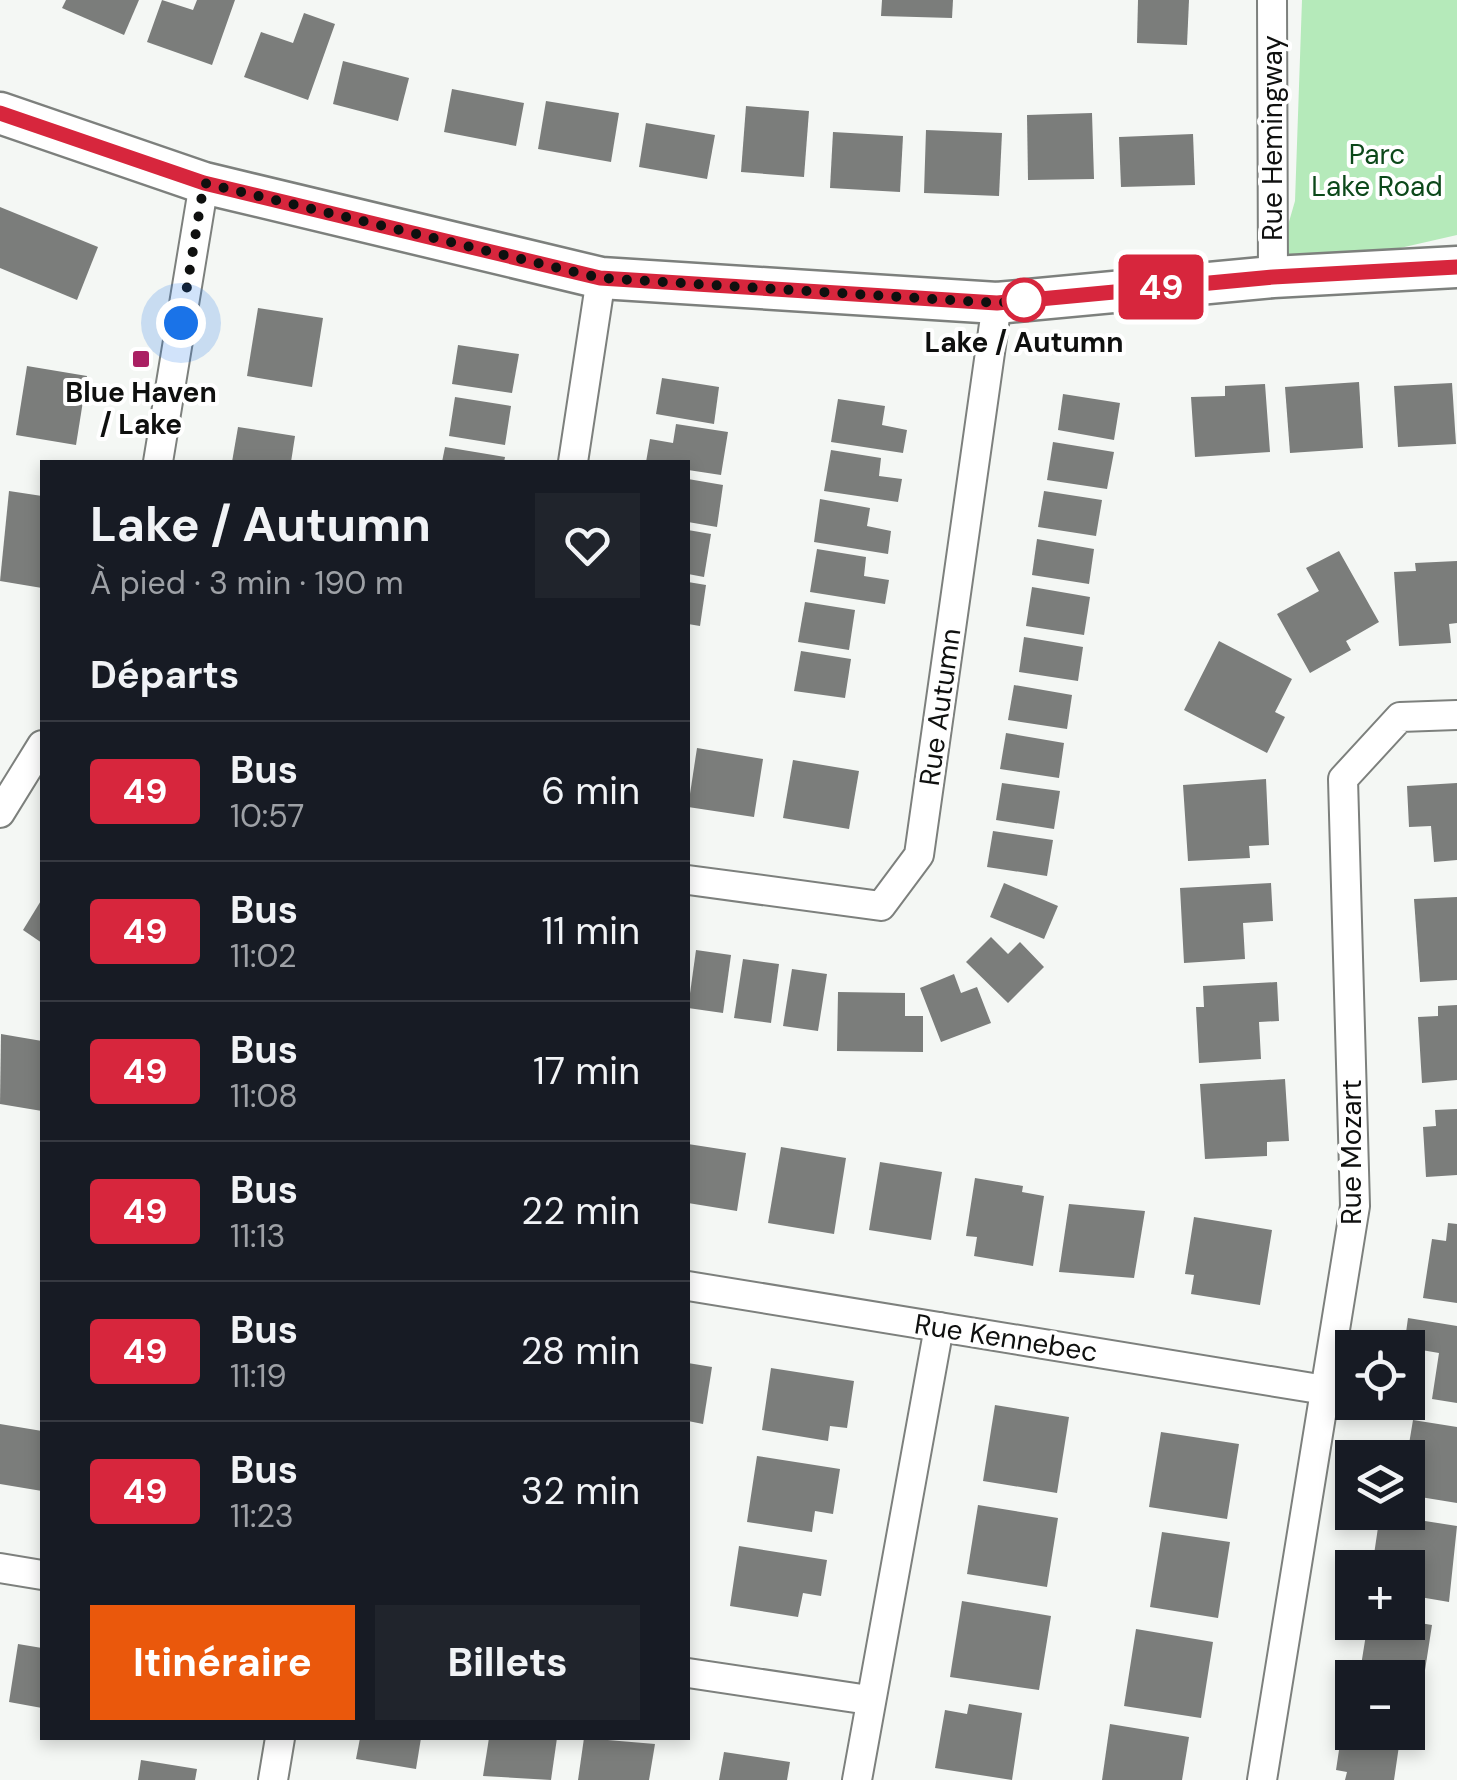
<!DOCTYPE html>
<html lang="fr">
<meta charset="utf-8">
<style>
:root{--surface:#171b24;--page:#20242c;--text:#f1f3f6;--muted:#9ea1a6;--line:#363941;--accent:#ea580c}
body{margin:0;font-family:"DM Sans",sans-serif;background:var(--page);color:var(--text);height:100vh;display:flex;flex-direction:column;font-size:38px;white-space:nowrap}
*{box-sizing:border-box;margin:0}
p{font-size:32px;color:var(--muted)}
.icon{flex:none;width:55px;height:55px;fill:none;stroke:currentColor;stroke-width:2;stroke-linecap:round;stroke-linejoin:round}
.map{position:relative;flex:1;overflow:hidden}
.panel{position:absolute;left:40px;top:460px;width:650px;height:1280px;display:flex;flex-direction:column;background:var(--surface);border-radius:0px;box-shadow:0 5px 15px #0003}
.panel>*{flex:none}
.badge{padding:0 20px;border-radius:8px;font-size:35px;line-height:65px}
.tools{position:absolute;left:1335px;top:1330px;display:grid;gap:20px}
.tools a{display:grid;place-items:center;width:90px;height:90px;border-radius:0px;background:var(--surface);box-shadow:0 5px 15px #0003;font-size:50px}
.you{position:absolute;width:50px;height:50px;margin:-25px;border:8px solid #fff;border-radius:50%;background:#1a73e8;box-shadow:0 0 0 15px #1a73e833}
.map>.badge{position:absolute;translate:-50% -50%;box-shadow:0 0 0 5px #fff}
h2{padding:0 50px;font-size:38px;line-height:90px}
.round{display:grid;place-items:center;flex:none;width:105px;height:105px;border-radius:0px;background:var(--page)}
.summary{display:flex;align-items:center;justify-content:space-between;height:170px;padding:0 50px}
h1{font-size:48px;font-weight:700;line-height:75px}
.action{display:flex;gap:20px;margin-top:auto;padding:20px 50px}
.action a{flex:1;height:115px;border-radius:0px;background:var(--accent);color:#fff;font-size:40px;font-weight:700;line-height:115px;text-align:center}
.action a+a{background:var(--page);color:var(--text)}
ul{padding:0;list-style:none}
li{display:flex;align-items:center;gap:30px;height:140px;padding:0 50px;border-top:2px solid var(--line)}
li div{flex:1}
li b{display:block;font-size:38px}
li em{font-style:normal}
li .badge{min-width:110px;font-weight:700;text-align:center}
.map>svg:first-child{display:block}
.green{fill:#b5eaba}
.building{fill:#7b7d7b}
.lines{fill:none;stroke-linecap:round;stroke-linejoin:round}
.street-casing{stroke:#7d807d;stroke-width:32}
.secondary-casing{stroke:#7d807d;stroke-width:45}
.street{stroke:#fff;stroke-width:28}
.secondary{stroke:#fff;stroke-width:40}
.line-casing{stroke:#fff;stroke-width:22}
.line{stroke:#d7263d;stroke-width:15}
.walk{stroke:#0f100f;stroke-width:10;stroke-dasharray:0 18}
.stop-dot{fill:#fff;stroke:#d7263d;stroke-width:5}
.poi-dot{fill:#aa2063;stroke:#fff;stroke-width:4}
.labels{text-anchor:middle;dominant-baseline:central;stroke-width:8;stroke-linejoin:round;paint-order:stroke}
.street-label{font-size:28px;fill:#0f100f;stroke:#fff}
.park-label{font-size:28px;fill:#0c481a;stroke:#fff}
.stop-label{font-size:28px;font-weight:bold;fill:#0f100f;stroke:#fff}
.poi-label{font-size:28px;font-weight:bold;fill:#0f100f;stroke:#fff}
</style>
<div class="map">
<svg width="1457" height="1780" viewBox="0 0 1457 1780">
<rect width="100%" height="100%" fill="#f4f7f4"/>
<!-- green -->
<path class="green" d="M1302,0H1457V235L1273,277L1295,201Z"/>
<!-- building -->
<g class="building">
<path d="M66,0H139L124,35L62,8Z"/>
<path d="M162,0L193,10L197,0H235L212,65L147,42Z"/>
<path d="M882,0H953L952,18L881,16Z"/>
<path d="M1138,0H1189L1187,45L1137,43Z"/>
<path d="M304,13L335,24L308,100L244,77L261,32L293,43Z"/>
<path d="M343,61L409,78L398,121L333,104Z"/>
<path d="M452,89L524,103L516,146L444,132Z"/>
<path d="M546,101L619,113L611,162L538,149Z"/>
<path d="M746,106L809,111L804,177L741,172Z"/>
<path d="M1092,113L1094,179L1028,180L1027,115Z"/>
<path d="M646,123L715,135L707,179L639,167Z"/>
<path d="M926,130L1002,133L999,196L924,193Z"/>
<path d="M833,132L903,136L900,192L830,188Z"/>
<path d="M1193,134L1195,185L1121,187L1119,137Z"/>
<path d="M0,207L98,247L77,300L0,268Z"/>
<path d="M258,308L323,318L312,387L247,376Z"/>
<path d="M458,345L519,354L512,393L452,384Z"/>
<path d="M27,366L87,376L76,445L16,435Z"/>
<path d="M662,378L719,387L714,424L656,414Z"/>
<path d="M1359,382L1363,448L1290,453L1285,387Z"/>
<path d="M1452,383L1456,444L1398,447L1394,386Z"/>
<path d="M1265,384L1270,452L1195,457L1191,397L1225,396V386Z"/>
<path d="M1063,394L1120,403L1114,440L1058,430Z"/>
<path d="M455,397L511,406L505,445L449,436Z"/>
<path d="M838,399L885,406L882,425L907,430L903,453L831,442Z"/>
<path d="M676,424L728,432L721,475L688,470V462H646L650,439L673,443Z"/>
<path d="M238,427L295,436L291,462H232Z"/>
<path d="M1053,442L1114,452L1107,489L1047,480Z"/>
<path d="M445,447L505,457L504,462H442Z"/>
<path d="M831,450L881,458L879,476L902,479L898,502L824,491Z"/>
<path d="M688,479L723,485L717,527L688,522Z"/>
<path d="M9,491L42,496V588L0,581Z"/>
<path d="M1044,491L1102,500L1096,536L1038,527Z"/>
<path d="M820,499L870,508L867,526L891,531L888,554L814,542Z"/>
<path d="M688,530L711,534L704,577L688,574Z"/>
<path d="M1037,539L1094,549L1089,584L1032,575Z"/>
<path d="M817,549L866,557L864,576L889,580L885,604L810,592Z"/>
<path d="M1339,551L1379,622L1346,641L1351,650L1310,673L1277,614L1319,591L1306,568Z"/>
<path d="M1457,561V623L1449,624L1451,643L1399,646L1394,572L1416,571L1415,563Z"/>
<path d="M688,582L706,585L700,626L688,624Z"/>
<path d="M1032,587L1090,597L1084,635L1026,626Z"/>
<path d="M805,602L855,610L849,650L798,642Z"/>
<path d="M1024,637L1083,647L1078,681L1019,672Z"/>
<path d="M1219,641L1292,679L1275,712L1285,717L1267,753L1184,710Z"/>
<path d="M801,651L851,659L845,698L794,691Z"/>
<path d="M1014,685L1072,695L1067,729L1008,720Z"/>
<path d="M1006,733L1064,743L1059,778L1000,769Z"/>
<path d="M697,748L763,759L754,817L688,807Z"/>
<path d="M793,760L859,771L849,829L783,818Z"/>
<path d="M1266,779L1269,845L1249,846L1250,858L1188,861L1183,785Z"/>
<path d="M1002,783L1060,791L1054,829L996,820Z"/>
<path d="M1457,783V860L1434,862L1431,826L1409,827L1407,786Z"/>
<path d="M993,831L1053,840L1047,876L987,867Z"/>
<path d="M1004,883L1058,906L1044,939L990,917Z"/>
<path d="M1271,883L1273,921L1243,923L1245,959L1184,963L1180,888Z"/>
<path d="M1457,897V980L1420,982L1414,899Z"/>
<path d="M42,899V943L23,930Z"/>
<path d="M991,937L1008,954L1020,942L1044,967L1008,1003L966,962Z"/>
<path d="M696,950L731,955L723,1013L688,1008Z"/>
<path d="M743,959L779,964L771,1023L734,1018Z"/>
<path d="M792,969L827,974L818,1031L783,1026Z"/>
<path d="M954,974L961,993L977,987L991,1023L941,1042L920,988Z"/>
<path d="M1277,982L1279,1021L1259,1022L1261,1059L1199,1063L1196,1007H1204L1203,986Z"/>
<path d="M838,992L905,993V1016H923V1052L837,1051Z"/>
<path d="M1457,1005V1080L1422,1083L1418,1017L1438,1016V1006Z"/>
<path d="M1,1034L42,1041V1111L0,1104Z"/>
<path d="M1285,1079L1289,1141L1267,1142V1156L1205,1159L1200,1084Z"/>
<path d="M1457,1109V1175L1426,1177L1423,1127L1436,1126L1435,1110Z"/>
<path d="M688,1144L746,1153L737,1211L688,1203Z"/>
<path d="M781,1147L846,1158L834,1234L768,1223Z"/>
<path d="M880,1162L942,1172L931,1240L869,1230Z"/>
<path d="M975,1178L1023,1186L1022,1192L1044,1196L1033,1266L974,1256L977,1237L966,1236Z"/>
<path d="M1069,1204L1145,1211L1134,1278L1059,1272Z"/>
<path d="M1194,1217L1272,1230L1260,1305L1191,1294L1194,1275L1185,1274Z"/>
<path d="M1448,1223L1457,1224V1303L1423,1298L1432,1239L1446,1241Z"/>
<path d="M1408,1318L1457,1326V1403L1432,1399L1439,1353L1404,1347Z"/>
<path d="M688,1363L712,1367L703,1424L688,1421Z"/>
<path d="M771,1368L854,1381L847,1428L830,1426L828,1441L762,1430Z"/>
<path d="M995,1405L1069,1417L1057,1493L983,1481Z"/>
<path d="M1413,1420L1457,1427V1503L1408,1495V1458H1387V1452L1407,1456Z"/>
<path d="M0,1424L42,1431V1491L0,1484Z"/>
<path d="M1161,1432L1239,1444L1227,1519L1149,1507Z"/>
<path d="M757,1456L840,1469L833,1514L815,1511L812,1532L747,1522Z"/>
<path d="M978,1505L1058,1518L1047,1587L967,1574Z"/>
<path d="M1380,1514L1457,1526L1449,1602L1408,1595V1568H1372Z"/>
<path d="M1162,1532L1230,1542L1218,1618L1150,1607Z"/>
<path d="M739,1546L827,1560L821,1596L803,1593L798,1617L730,1606Z"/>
<path d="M962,1601L1051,1616L1039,1690L950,1677Z"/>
<path d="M1408,1621L1432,1625L1421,1696L1408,1694V1678H1359L1368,1622Z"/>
<path d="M1136,1629L1213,1642L1201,1718L1124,1706Z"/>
<path d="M18,1644L42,1648V1708L9,1702Z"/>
<path d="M969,1704L1022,1713L1012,1780L935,1768L945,1710L967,1714Z"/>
<path d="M1344,1717L1352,1719V1732H1401L1394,1780H1345L1347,1772L1336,1770Z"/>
<path d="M1110,1724L1189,1737L1182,1780H1102Z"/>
<path d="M360,1738H421L416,1769L356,1759Z"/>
<path d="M489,1738H557L551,1780L483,1776Z"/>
<path d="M584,1738L655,1744L649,1780H578Z"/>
<path d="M724,1752L790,1762L787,1780H719Z"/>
<path d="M141,1760L197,1769L195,1780H138Z"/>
</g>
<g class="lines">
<!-- street casing -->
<g class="street-casing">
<g id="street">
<path d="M1272,0L1273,277"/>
<path d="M158,462L204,183"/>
<path d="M573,462L601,278"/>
<path d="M0,813L42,745"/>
<path d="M688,880L881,906L919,855L997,303"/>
<path d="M688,1286L1325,1390"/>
<path d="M0,1568L42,1575"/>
<path d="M688,1673L869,1700"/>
<path d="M273,1780L280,1738"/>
<path d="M857,1780L939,1327"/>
<path d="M1262,1780L1355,1206L1343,779L1400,717L1457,715"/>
</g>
</g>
<!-- secondary casing -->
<g class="secondary-casing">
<path id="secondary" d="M0,113L204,183L601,278L997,303L1273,277L1457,267"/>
</g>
<!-- street -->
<use href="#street" class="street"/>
<!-- secondary -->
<use href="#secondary" class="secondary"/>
</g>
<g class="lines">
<!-- line casing -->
<g class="line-casing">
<path id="line" d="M0,113L204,183L600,278L997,303L1273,277L1457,267"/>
</g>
<!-- line -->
<use href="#line" class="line"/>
<!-- walk -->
<path class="walk" d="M181,323L204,183L600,278L997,303L1036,299L1024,300"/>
</g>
<!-- markers -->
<circle class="stop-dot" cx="1024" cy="300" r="20"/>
<rect class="poi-dot" x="131" y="349" width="20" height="20" rx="5"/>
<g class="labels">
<!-- street labels -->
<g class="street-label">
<text transform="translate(1272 138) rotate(-90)">Rue Hemingway</text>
<text transform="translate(940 707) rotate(-82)">Rue Autumn</text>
<text transform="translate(1351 1152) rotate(-90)">Rue Mozart</text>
<text transform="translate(1006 1338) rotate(9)">Rue Kennebec</text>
</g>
<!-- park labels -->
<g class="park-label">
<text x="1377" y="154">Parc<tspan x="1377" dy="32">Lake Road</tspan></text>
</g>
<!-- stop labels -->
<g class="stop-label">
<text x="1024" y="342">Lake / Autumn</text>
</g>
<!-- poi labels -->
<g class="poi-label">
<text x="141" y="392">Blue Haven<tspan x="141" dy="32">/ Lake</tspan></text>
</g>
</g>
</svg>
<div class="tools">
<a><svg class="icon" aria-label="locate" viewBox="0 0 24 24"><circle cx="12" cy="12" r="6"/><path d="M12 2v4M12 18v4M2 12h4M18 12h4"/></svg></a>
<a><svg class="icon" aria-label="layers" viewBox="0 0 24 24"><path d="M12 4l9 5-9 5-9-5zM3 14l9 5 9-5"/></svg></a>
<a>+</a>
<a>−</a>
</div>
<div class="you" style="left:181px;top:323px"></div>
<b class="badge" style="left:1161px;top:287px;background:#d7263d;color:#fff">49</b>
<section class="panel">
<div class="summary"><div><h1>Lake / Autumn</h1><p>À pied · 3 min · 190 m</p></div><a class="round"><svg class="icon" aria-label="heart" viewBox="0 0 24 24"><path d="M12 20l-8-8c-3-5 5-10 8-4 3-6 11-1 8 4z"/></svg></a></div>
<h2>Départs</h2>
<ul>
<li><span class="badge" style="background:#d7263d;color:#fff">49</span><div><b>Bus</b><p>10:57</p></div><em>6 min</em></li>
<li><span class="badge" style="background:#d7263d;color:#fff">49</span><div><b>Bus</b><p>11:02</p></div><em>11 min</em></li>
<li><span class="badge" style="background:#d7263d;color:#fff">49</span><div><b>Bus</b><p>11:08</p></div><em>17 min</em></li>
<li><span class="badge" style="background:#d7263d;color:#fff">49</span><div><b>Bus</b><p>11:13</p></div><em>22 min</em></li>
<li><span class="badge" style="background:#d7263d;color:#fff">49</span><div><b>Bus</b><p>11:19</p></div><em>28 min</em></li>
<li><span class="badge" style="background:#d7263d;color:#fff">49</span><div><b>Bus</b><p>11:23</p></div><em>32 min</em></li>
</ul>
<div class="action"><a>Itinéraire</a><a>Billets</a></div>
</section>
</div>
